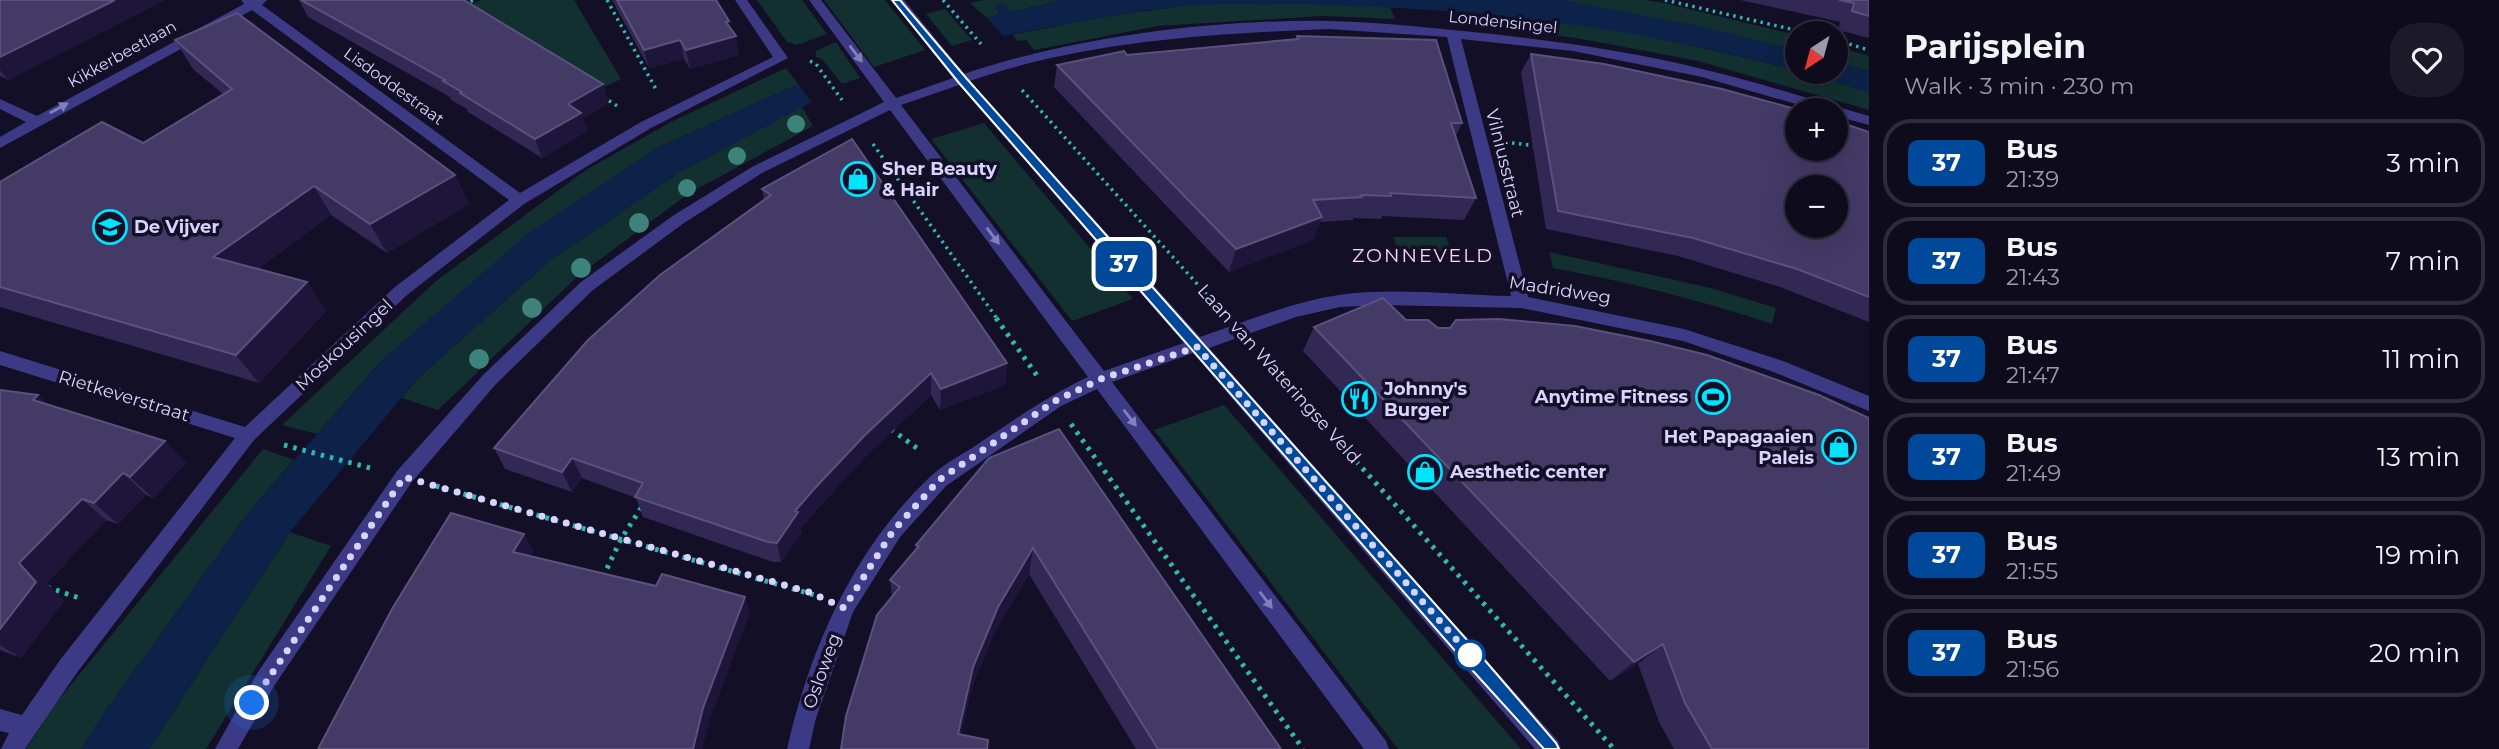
<!DOCTYPE html>
<meta charset="utf-8">
<style>
:root{--surface:#0e0b1c;--page:#1c1929;--text:#f1f3f6;--muted:#9b9ba3;--line:#2e2b3b}
body{margin:0;font-family:Montserrat,sans-serif;background:var(--page);color:var(--text);height:100vh;display:flex;flex-direction:column;font-size:26px;white-space:nowrap}
*{box-sizing:border-box;margin:0}
p{font-size:23px;color:var(--muted)}
.icon{flex:none;width:38px;height:38px;fill:none;stroke:currentColor;stroke-width:2;stroke-linecap:round;stroke-linejoin:round}
.map{position:relative;flex:1;overflow:hidden}
.drawer{display:flex;flex-direction:column;background:var(--surface);width:630px}
.drawer>*{flex:none}
.badge{padding:0 14px;border-radius:10px;font-size:24px;line-height:46px}
.needle{width:46px;rotate:216deg}
.fabs{position:absolute;left:1785px;top:21px;display:grid;gap:14px}
.fabs a{display:grid;place-items:center;width:63px;height:63px;border-radius:50%;background:var(--surface);box-shadow:0 7px 28px #0002,0 0 0 2px var(--line);font-size:35px}
.you{position:absolute;width:35px;height:35px;margin:-18px;border:5px solid #fff;border-radius:50%;background:#1a73e8;box-shadow:0 0 0 10px #1a73e833}
.map>.badge{position:absolute;translate:-50% -50%;box-shadow:0 0 0 4px #fff}
.round{display:grid;place-items:center;flex:none;width:74px;height:74px;border-radius:28px;background:var(--page)}
.summary{display:flex;align-items:center;justify-content:space-between;height:119px;padding:0 35px}
h1{font-size:33px;font-weight:700;line-height:52px}
ul{padding:0;list-style:none}
li{display:flex;align-items:center;gap:21px;height:88px;margin:0 14px 10px;padding:0 21px;border:4px solid var(--line);border-radius:28px}
li div{flex:1}
li b{display:block;font-size:26px}
li em{font-style:normal}
li .badge{min-width:77px;font-weight:700;text-align:center}
main{display:flex;flex:1;min-height:0}
.map>svg:first-child{display:block}
.green{fill:#12302f}
.water{fill:#0c2248}
.lines{fill:none;stroke-linecap:round;stroke-linejoin:round}
.path-far1{stroke:#2fb8b0;stroke-width:3.5;stroke-dasharray:2.5 4.5;stroke-linecap:butt}
.path{stroke:#2fb8b0;stroke-width:5;stroke-dasharray:3.5 6;stroke-linecap:butt}
.minor{fill:#3d3a85;fill-rule:evenodd}
.tree{fill:#3d827b}
.wall{fill:#312854}
.shaded-wall{fill:#1d163a}
.building{fill:#433a66;stroke:#5a527e;stroke-width:2;fill-rule:evenodd}
.oneway{fill:#837fbc}
.line{fill:#004899;stroke:#fff;stroke-width:2}
.walk{stroke:#d9d4ff;stroke-width:7;stroke-dasharray:0 12.6}
.stop-dot{fill:#fff;stroke:#004899;stroke-width:3.5}
.labels{text-anchor:middle;dominant-baseline:central;stroke-width:7;stroke-linejoin:round;paint-order:stroke}
.far-street-label{font-size:16px;fill:#d9d4ff;stroke:#130f26}
.street-label{font-size:18px;fill:#d9d4ff;stroke:#130f26}
.poi-label{font-size:18px;font-weight:bold;fill:#d9d4ff;stroke:#130f26;text-anchor:start}
.neighbourhood-label{font-size:19px;letter-spacing:2px;fill:#ffd6f0;stroke:#130f26}
</style>
<main>
<div class="map">
<svg width="1869" height="749" viewBox="0 0 1869 749">
<rect width="100%" height="100%" fill="#130f26"/>
<!-- green -->
<g class="green">
<path d="M482,0H574L621,79L598,90L466,6Z"/>
<path d="M757,0H802L827,34L797,45L787,42Z"/>
<path d="M824,0H885L925,50L874,67Z"/>
<path d="M983,0H1063L1011,12L1004,4L995,5L1000,14L987,18L970,3Z"/>
<path d="M1281,0L1398,3L1399,7H1390L1395,19L1323,16L1158,26L1034,50L1026,40L1018,41L1012,35L1108,16L1190,5Z"/>
<path d="M1562,0H1645L1664,3L1797,35V50Z"/>
<path d="M945,9L972,40L952,46L926,14Z"/>
<path d="M1511,13C1632,31 1752,55 1869,92V110L1698,61L1582,39L1516,30Z"/>
<path d="M836,42L860,78L842,84L822,59L816,57V51Z"/>
<path d="M1836,46L1869,56V71L1836,61Z"/>
<path d="M786,68L798,84L657,148L384,358L317,434L282,425L436,281L586,170L671,122Z"/>
<path d="M802,107L813,126L688,194L579,275L438,410L402,398L417,379L552,259L680,172Z"/>
<path d="M984,123L1133,299L1072,321L931,139Z"/>
<path d="M1393,237H1446L1454,259H1402Z"/>
<path d="M1549,252L1711,288L1776,308L1772,324C1700,300 1628,282 1553,268Z"/>
<path d="M1224,405L1521,749H1398L1154,430Z"/>
<path d="M263,449L294,460L249,512L106,710L81,749H26L56,703Z"/>
<path d="M290,532L331,546L206,749H149Z"/>
</g>
<!-- water -->
<g class="water">
<path d="M1063,0H1562L1699,26L1797,50V71C1602,16 1393,0 1191,5C1127,11 1065,25 1003,36L987,18L1000,14L994,5L1004,4L1012,12Z"/>
<path d="M1836,61L1869,71V92L1798,72H1836Z"/>
<path d="M798,84L812,102L680,172L552,259L417,379L290,532L149,749H81L106,710L249,512L384,358L531,231L657,148Z"/>
</g>
<g class="lines">
<!-- path-far1 -->
<g class="path-far1">
<path d="M607,0L657,91"/>
<path d="M943,0L981,44"/>
<path d="M1665,0L1808,33"/>
<path d="M464,4L474,0"/>
<path d="M1836,40L1869,50"/>
<path d="M810,61L816,64L842,100"/>
<path d="M1022,90L1218,307"/>
<path d="M603,97L619,107"/>
<path d="M1512,143L1538,146"/>
<path d="M873,144L998,320"/>
</g>
<!-- path -->
<g class="path">
<path d="M996,318L1038,377"/>
<path d="M1261,355L1614,749"/>
<path d="M1071,424L1303,749"/>
<path d="M891,429L918,449"/>
<path d="M284,445L370,468"/>
<path d="M436,486L818,596"/>
<path d="M603,577L621,539L643,505"/>
<path d="M47,587L82,599"/>
</g>
<!-- minor -->
<g class="minor">
<path d="M241,0H267L262,5L520,193L641,122L773,57L735,0H747L788,58L651,128L524,204L407,295L254,440L76,674L25,749H1L9,733L0,731V709L22,715L60,660L235,438L0,365V351L245,427L395,287L509,200L252,10L0,148V137L26,122L0,109V99L37,116L244,4Z"/>
<path d="M809,0H821L896,98L953,78L891,0H904L964,74C1073,37 1214,19 1329,21C1384,22 1439,29 1493,34C1564,42 1636,52 1706,70C1761,83 1815,101 1869,116V125L1836,116V110H1817L1702,77L1573,51L1461,39L1528,297L1684,329L1783,361L1869,396V411L1771,371L1683,341L1521,308L1381,305L1340,307L1296,317L1209,348L1558,741L1561,749H1535L1193,353L1112,382L1386,741L1389,749H1364L1097,389L1061,406L946,486L900,537L853,612L816,718L809,749H787C810,648 854,548 931,476C944,464 961,455 975,446C1012,421 1048,396 1088,377L890,110L762,173L684,223L593,290L496,384L411,483L274,686L238,749H215L258,672L397,471L484,374L581,282L674,215L752,167L884,102ZM1329,29L1447,37L1511,296C1456,295 1393,287 1339,295C1291,302 1245,322 1200,337L970,81C1085,41 1208,34 1329,29ZM959,85L1184,343L1104,371L901,105Z"/>
</g>
</g>
<!-- trees -->
<g class="tree">
<circle cx="796" cy="124" r="9"/>
<circle cx="737" cy="156" r="9"/>
<circle cx="687" cy="188" r="9"/>
<circle cx="639" cy="223" r="10"/>
<circle cx="581" cy="268" r="10"/>
<circle cx="532" cy="308" r="10"/>
<circle cx="479" cy="359" r="10"/>
</g>
<!-- wall -->
<g class="wall">
<path d="M0,0H165L8,80L0,76Z"/>
<path d="M299,0H464L603,84L608,103L583,119L587,131L542,158L468,112L467,109L451,100L450,97L308,17Z"/>
<path d="M612,0H716L730,28L739,55L690,69L684,59L649,68Z"/>
<path d="M1740,0H1869V38L1838,30L1840,22Z"/>
<path d="M1297,36L1462,123L1456,136L1476,198L1464,220L1382,216L1381,219L1353,218V220L1320,222L1313,240L1229,272L1054,87L1057,65L1127,55L1296,39Z"/>
<path d="M175,40L455,175L469,204L387,253L331,215L258,269L307,282L326,311L259,383L0,307V182L143,143L223,94L193,69Z"/>
<path d="M1531,54L1869,132V322L1780,287L1678,256L1546,229L1521,72Z"/>
<path d="M762,189L1007,363L1005,385L940,410L931,395L866,456L818,508L801,528L802,532L781,562H773L643,517L636,498L582,478L572,492L505,469L494,448L764,200Z"/>
<path d="M1406,320L1438,328L1869,749H1674L1659,722L1638,664L1610,681L1303,351L1314,327Z"/>
<path d="M0,390L165,441L186,463L153,498L146,495L118,524L106,520L47,583L64,601L21,658L0,650Z"/>
<path d="M989,458L1281,749H1136L1029,574L995,631L971,690L961,735L892,597L890,580L916,549V545Z"/>
</g>
<!-- shaded-wall -->
<g class="shaded-wall">
<path d="M115,0H165L8,80L0,70V57Z"/>
<path d="M729,21L732,37L736,36L739,55L690,69L686,50L726,22Z"/>
<path d="M680,40L684,59L649,68L644,50Z"/>
<path d="M603,84L608,103L583,119L587,131L542,158L535,139L568,104Z"/>
<path d="M455,175L469,204L387,253L370,224Z"/>
<path d="M314,186L331,215L235,286L213,257Z"/>
<path d="M1322,217L1313,240L1229,272L1236,249Z"/>
<path d="M307,282L326,311L259,383L236,355Z"/>
<path d="M1007,363L1005,385L940,410L941,389Z"/>
<path d="M931,373V395L866,456L818,508L801,528L802,532L781,562L777,543L795,511L864,436Z"/>
<path d="M38,395L62,417L33,400Z"/>
<path d="M165,441L186,463L153,498L130,477Z"/>
<path d="M572,458L582,478L572,492L562,472Z"/>
<path d="M123,473L146,495L118,524L94,503Z"/>
<path d="M82,499L106,520L47,583L64,601L21,658L0,645V629L19,563Z"/>
<path d="M524,534L534,551L524,568L513,552Z"/>
<path d="M1033,548L1029,574L995,631L971,690L958,749V734L973,667L998,607Z"/>
<path d="M745,597L750,613L709,722L703,749H693L703,708Z"/>
<path d="M1663,644L1638,664L1610,681L1634,662Z"/>
</g>
<!-- building -->
<g class="building">
<path d="M0,0H115L0,57Z"/>
<path d="M301,0H464L603,84L568,104L581,113L535,139L460,93L462,92L443,81L445,80Z"/>
<path d="M617,0H716L729,21L726,22L736,36L686,50L680,40L644,50Z"/>
<path d="M1839,0H1869V16L1852,11L1854,3Z"/>
<path d="M237,13L455,175L370,224L314,186L213,257L307,282L236,355L0,287V182L102,122L143,143L232,89L175,40Z"/>
<path d="M1297,36L1436,40L1462,123H1451L1476,198L1390,193L1391,196L1361,195L1362,197L1313,200L1322,217L1236,249L1057,65L1124,51L1127,55L1298,39Z"/>
<path d="M1531,54L1604,64L1722,89L1799,110H1797V149H1836V121L1869,132V297L1797,269L1693,238L1558,211ZM1797,187H1836V226H1797Z"/>
<path d="M852,139L1007,363L941,389L931,373L864,436L815,488L795,511L798,512L777,543L768,542L635,497L643,483L572,458L562,472L494,448L588,340L660,275L771,195L762,189Z"/>
<path d="M1383,298L1406,320H1428L1438,328H1450L1456,320L1499,319L1575,326L1650,341L1707,355L1819,395L1869,418V749H1712L1685,703L1663,644L1634,662L1314,327Z"/>
<path d="M0,390L38,395L33,400L165,441L130,477L123,473L94,503L82,499L19,563L36,582L0,629Z"/>
<path d="M1059,429L1281,749H1158L1033,548L998,607L973,667L958,734L988,740L987,749H841L846,716L877,615L900,587L890,580L919,546L916,545L989,458Z"/>
<path d="M451,513L524,534L513,552L656,586L662,574L745,597L703,708L693,749H318L392,609Z"/>
</g>
<!-- one-way arrows -->
<defs><path id="oneway-solid" d="M-6-.8H1V-3.2L6.5 0L1 3.2V.8H-6Z" transform="scale(1.75)"/></defs>
<g class="oneway">
<use href="#oneway-solid" transform="translate(856 54) rotate(53)"/>
<use href="#oneway-solid" transform="translate(59 108) rotate(-29)"/>
<use href="#oneway-solid" transform="translate(993 236) rotate(53)"/>
<use href="#oneway-solid" transform="translate(1130 418) rotate(53)"/>
<use href="#oneway-solid" transform="translate(1266 600) rotate(53)"/>
</g>
<!-- line -->
<path class="line" d="M892,0H900L967,79L1476,650L1556,743L1559,749H1544L1464,661L959,83Z"/>
<g class="lines">
<!-- walk -->
<path class="walk" d="M252,703L404,477L809,592L844,608L893,531L939,480L1055,401L1101,379L1197,347L1470,655"/>
</g>
<!-- icons -->
<defs>
<g id="shop-ring" transform="scale(1.75)"><circle r="9.5" fill="#130f26" stroke="#00e5ff" stroke-width="1.5"/><path d="M-5-2.5h2.3a2.7 3.5 0 0 1 5.4 0H5L5.5 6h-11ZM-1.5-2.5h3a1.5 2.3 0 0 0-3 0Z" fill="#00e5ff"/></g>
<g id="school-ring" transform="scale(1.75)"><circle r="9.5" fill="#130f26" stroke="#00e5ff" stroke-width="1.5"/><path d="M0-5L7-2L0 1L-7-2ZM-4 1L0 2.5L4 1V4Q0 6-4 4Z" fill="#00e5ff"/></g>
<g id="stadium-ring" transform="scale(1.75)"><circle r="9.5" fill="#130f26" stroke="#00e5ff" stroke-width="1.5"/><path d="M0-5a6.5 5 0 1 0 0 10a6.5 5 0 1 0 0-10ZM-3.5-1.8h7v3.6h-7Z" fill="#00e5ff"/></g>
<g id="restaurant-ring" transform="scale(1.75)"><circle r="9.5" fill="#130f26" stroke="#00e5ff" stroke-width="1.5"/><path d="M-5-6h1v4h1v-4h1v4h1v-4h1v5L-1.5 .5V6h-2V.5L-5-1ZM5-6V6H3V1.5H1.5Q1.5-4 5-6Z" fill="#00e5ff"/></g>
</defs>
<g fill-rule="evenodd">
<use href="#shop-ring" x="858" y="179"/>
<use href="#school-ring" x="110" y="227"/>
<use href="#stadium-ring" x="1713" y="397"/>
<use href="#restaurant-ring" x="1359" y="399"/>
<use href="#shop-ring" x="1839" y="447"/>
<use href="#shop-ring" x="1425" y="472"/>
</g>
<!-- markers -->
<circle class="stop-dot" cx="1470" cy="655" r="14"/>
<g class="labels">
<!-- far-street labels -->
<g class="far-street-label">
<text transform="translate(1503 22) rotate(6)">Londensingel</text>
<text transform="translate(122 54) rotate(-29)">Kikkerbeetlaan</text>
<text transform="translate(394 86) rotate(36)">Lisdoddestraat</text>
</g>
<!-- street labels -->
<g class="street-label">
<text transform="translate(1505 163) rotate(76)">Vilniusstraat</text>
<text transform="translate(1560 290) rotate(9)">Madridweg</text>
<text transform="translate(344 345) rotate(-43)">Moskousingel</text>
<text transform="translate(1279 374) rotate(48)">Laan van Wateringse Veld</text>
<text transform="translate(124 396) rotate(17)">Rietkeverstraat</text>
<text transform="translate(822 671) rotate(-70)">Osloweg</text>
</g>
<!-- poi labels -->
<g class="poi-label">
<text x="882" y="169">Sher Beauty<tspan x="882" dy="21">&amp; Hair</tspan></text>
<text x="134" y="227">De Vijver</text>
<text x="1384" y="389">Johnny's<tspan x="1384" dy="21">Burger</tspan></text>
<text x="1688" y="397" text-anchor="end">Anytime Fitness</text>
<text x="1814" y="437" text-anchor="end">Het Papagaaien<tspan x="1814" dy="21">Paleis</tspan></text>
<text x="1450" y="472">Aesthetic center</text>
</g>
<!-- neighbourhood labels -->
<g class="neighbourhood-label">
<text x="1423" y="255">ZONNEVELD</text>
</g>
</g>
</svg>
<div class="fabs">
<a><svg class="needle" viewBox="-14 -14 28 28"><path d="M0-13l5 13h-10z" fill="#e53935"/><path d="M0 13l5-13h-10z" fill="#9b9ba3"/></svg></a>
<a>+</a>
<a>−</a>
</div>
<div class="you" style="left:252px;top:703px"></div>
<b class="badge" style="left:1124px;top:264px;background:#004899;color:#fff">37</b>
</div>
<section class="drawer">
<div class="summary"><div><h1>Parijsplein</h1><p>Walk · 3 min · 230 m</p></div><a class="round"><svg class="icon" aria-label="heart" viewBox="0 0 24 24"><path d="M12 20l-8-8c-3-5 5-10 8-4 3-6 11-1 8 4z"/></svg></a></div>
<ul>
<li><span class="badge" style="background:#004899;color:#fff">37</span><div><b>Bus</b><p>21:39</p></div><em>3 min</em></li>
<li><span class="badge" style="background:#004899;color:#fff">37</span><div><b>Bus</b><p>21:43</p></div><em>7 min</em></li>
<li><span class="badge" style="background:#004899;color:#fff">37</span><div><b>Bus</b><p>21:47</p></div><em>11 min</em></li>
<li><span class="badge" style="background:#004899;color:#fff">37</span><div><b>Bus</b><p>21:49</p></div><em>13 min</em></li>
<li><span class="badge" style="background:#004899;color:#fff">37</span><div><b>Bus</b><p>21:55</p></div><em>19 min</em></li>
<li><span class="badge" style="background:#004899;color:#fff">37</span><div><b>Bus</b><p>21:56</p></div><em>20 min</em></li>
</ul>
</section>
</main>
